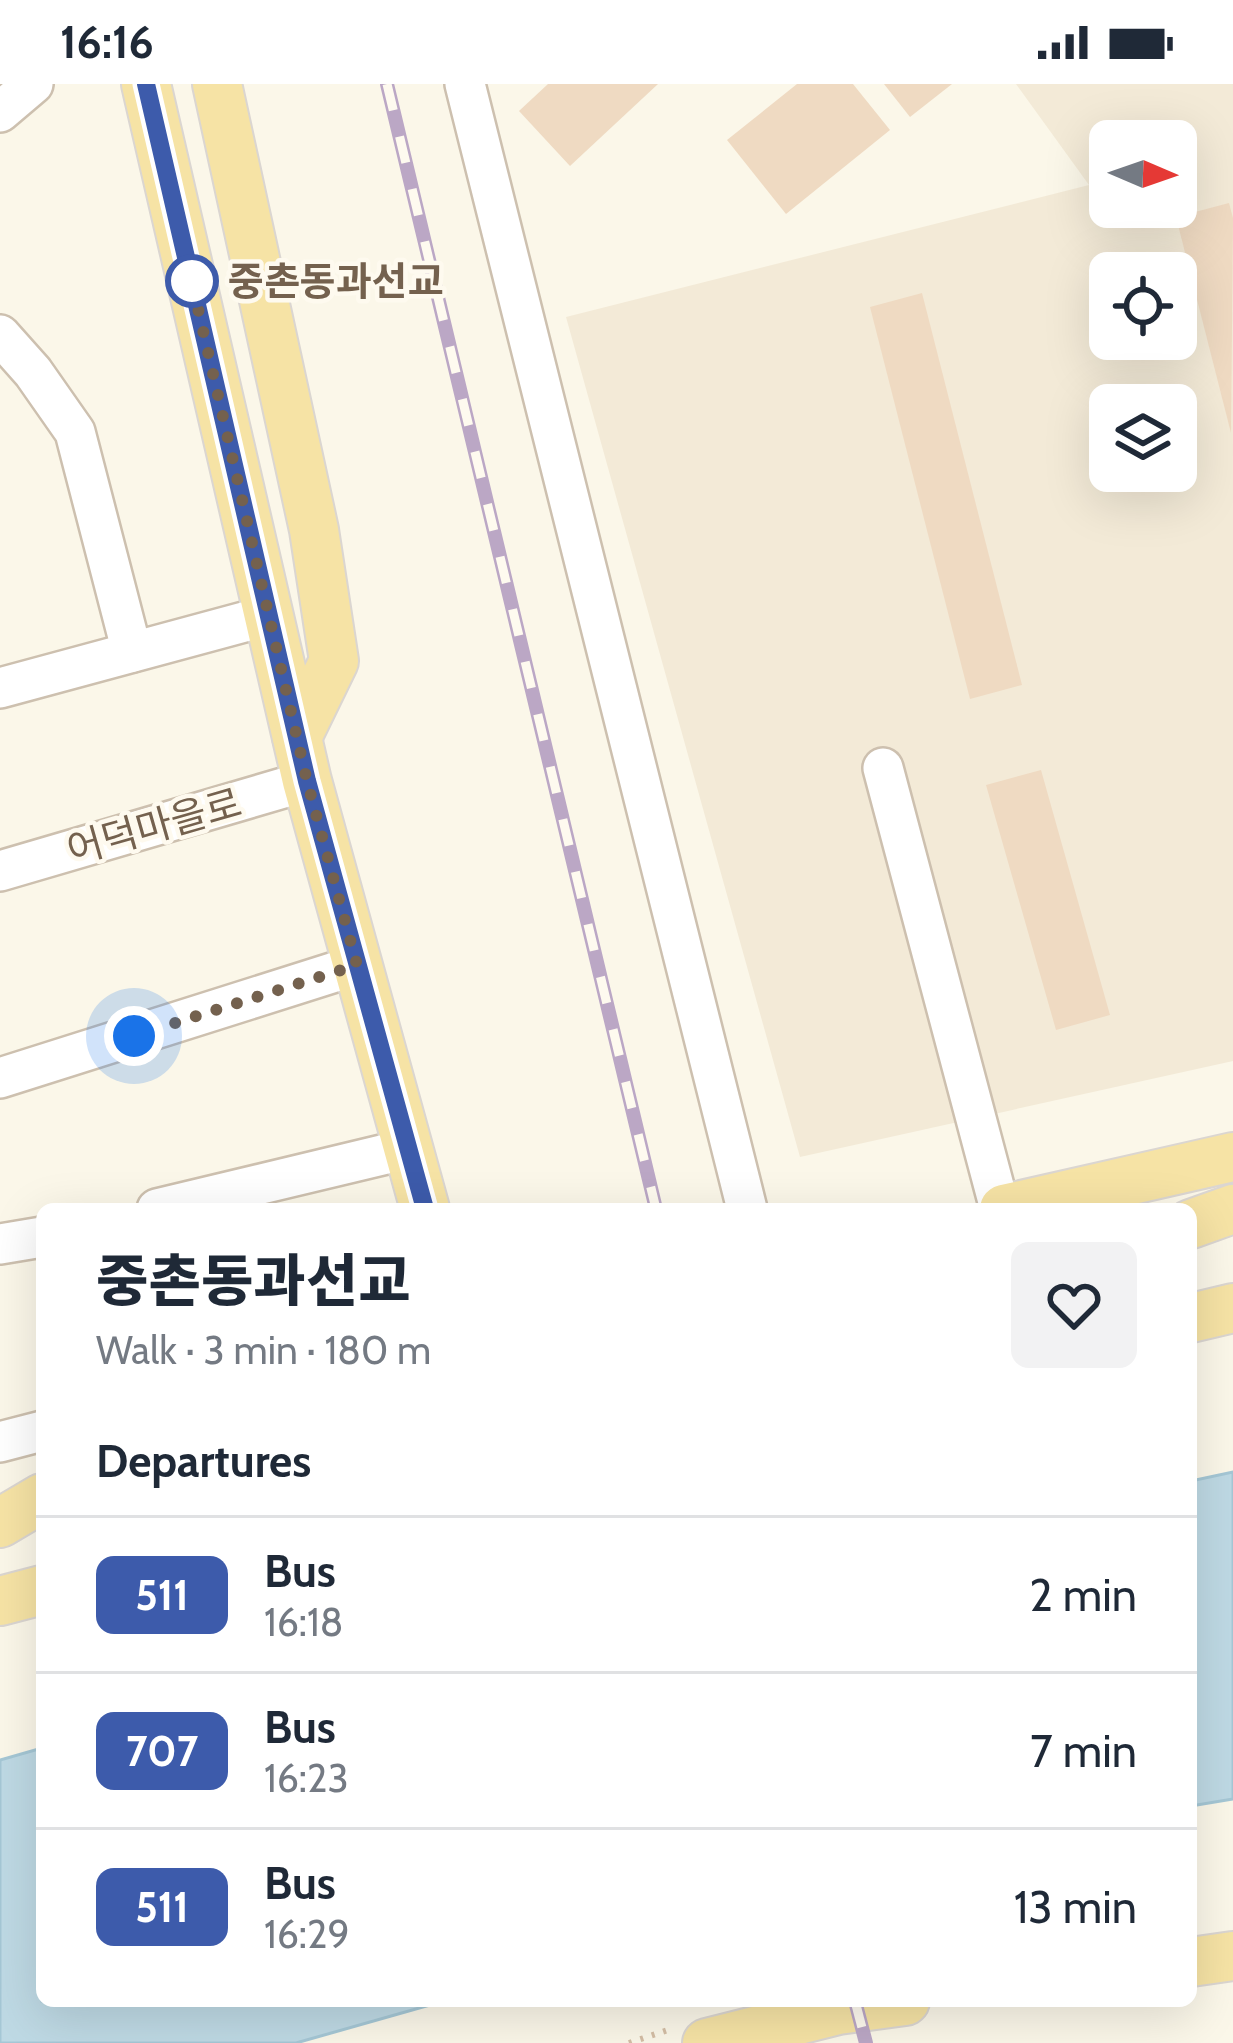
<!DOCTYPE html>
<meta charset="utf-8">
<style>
:root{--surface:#fff;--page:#f2f2f3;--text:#1f2937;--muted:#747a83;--line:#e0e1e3}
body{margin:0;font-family:Cabin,"Noto Sans KR",sans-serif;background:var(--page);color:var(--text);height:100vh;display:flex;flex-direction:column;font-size:45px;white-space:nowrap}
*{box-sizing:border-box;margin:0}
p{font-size:39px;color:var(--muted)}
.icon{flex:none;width:66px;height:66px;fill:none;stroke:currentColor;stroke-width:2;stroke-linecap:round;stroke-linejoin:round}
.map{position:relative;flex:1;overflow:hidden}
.sheet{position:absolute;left:36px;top:1119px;width:1161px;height:804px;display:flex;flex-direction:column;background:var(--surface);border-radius:18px;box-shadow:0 12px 48px #0002}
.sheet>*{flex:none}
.badge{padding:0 24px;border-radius:18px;font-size:42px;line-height:78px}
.needle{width:78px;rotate:92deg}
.buttons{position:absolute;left:1089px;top:36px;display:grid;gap:24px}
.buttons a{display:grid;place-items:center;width:108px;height:108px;border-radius:18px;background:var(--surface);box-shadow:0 12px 48px #0002;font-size:60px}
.you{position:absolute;width:60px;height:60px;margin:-30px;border:9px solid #fff;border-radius:50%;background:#1a73e8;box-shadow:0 0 0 18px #1a73e833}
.map>.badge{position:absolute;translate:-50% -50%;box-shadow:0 0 0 6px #fff}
h2{padding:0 60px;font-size:45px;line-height:108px}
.round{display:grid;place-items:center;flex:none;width:126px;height:126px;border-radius:18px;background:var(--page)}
.head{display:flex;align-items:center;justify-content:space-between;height:204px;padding:0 60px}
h1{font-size:57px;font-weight:800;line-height:90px}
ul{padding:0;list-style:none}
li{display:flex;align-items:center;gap:36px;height:156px;padding:0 60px;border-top:3px solid var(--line)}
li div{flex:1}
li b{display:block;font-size:45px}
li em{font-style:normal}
li .badge{min-width:132px;font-weight:700;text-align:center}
.status{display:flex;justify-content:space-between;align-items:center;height:84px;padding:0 60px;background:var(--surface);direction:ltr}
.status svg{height:33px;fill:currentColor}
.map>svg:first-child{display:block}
.residential{fill:#f3ead7;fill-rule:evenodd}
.water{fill:#bed9e4;stroke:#a5c7d5;stroke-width:3}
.building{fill:#efdac2}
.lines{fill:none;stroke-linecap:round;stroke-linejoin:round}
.minor-casing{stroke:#cdc0af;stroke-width:44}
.major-casing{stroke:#dbd6d1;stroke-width:52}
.path{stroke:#d4bea5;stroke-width:6;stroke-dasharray:3 9;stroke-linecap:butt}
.minor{stroke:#fff;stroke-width:39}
.major{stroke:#f6e3a5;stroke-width:48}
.rail-casing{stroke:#bba7c5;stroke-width:14}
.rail{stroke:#fefaef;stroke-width:9;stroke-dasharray:27;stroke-linecap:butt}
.line-casing{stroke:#fff;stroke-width:27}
.line{stroke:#3d5bab;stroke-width:18}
.walk{stroke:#74614e;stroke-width:12;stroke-dasharray:0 21.6}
.stop-dot{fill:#fff;stroke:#3d5bab;stroke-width:6}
.labels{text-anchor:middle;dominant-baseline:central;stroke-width:9;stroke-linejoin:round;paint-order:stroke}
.stop-label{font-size:39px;font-weight:bold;fill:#74614e;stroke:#fefaef;text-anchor:start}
.street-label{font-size:39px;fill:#74614e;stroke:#fefaef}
</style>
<div class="status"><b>16:16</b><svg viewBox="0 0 49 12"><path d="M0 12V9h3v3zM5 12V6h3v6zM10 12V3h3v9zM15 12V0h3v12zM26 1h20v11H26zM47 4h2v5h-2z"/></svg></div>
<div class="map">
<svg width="1233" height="1959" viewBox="0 0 1233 1959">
<rect width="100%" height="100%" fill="#fbf7e9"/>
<!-- residential -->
<path class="residential" d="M1016,0H1233V977L800,1073L566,233L1089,101ZM1110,57H1176V123H1110ZM1110,189H1176V255H1110ZM1110,321H1176V387H1110Z"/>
<!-- water -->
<g class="water">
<path d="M1233,1388V1715L1191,1722V1397Z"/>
<path d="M42,1664V1917H444L296,1959H0V1676Z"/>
</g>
<!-- building -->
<g class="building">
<path d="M548,0H658L570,82L519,27Z"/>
<path d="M797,0H853L890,46L786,130L727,56Z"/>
<path d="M884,0H952L910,33Z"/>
<path d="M1229,119L1233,134L1231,349L1176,133Z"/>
<path d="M922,209L1022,601L970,615L870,223Z"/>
<path d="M1041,686L1110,931L1056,946L986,701Z"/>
</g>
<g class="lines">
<!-- minor casing -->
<g class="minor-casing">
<g id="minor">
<path d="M465,0L747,1125"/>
<path d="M0,28L33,0"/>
<path d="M0,251L33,288L75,348L132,568"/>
<path d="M0,604L270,531"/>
<path d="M883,684L1000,1125"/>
<path d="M0,787L307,697"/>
<path d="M0,994L357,881"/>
<path d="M157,1125L407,1065"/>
<path d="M0,1160L42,1153"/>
<path d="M0,1358L42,1347"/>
</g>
</g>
<!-- major casing -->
<g class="major-casing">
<g id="major">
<path d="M146,0L307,697L425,1125"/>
<path d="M217,0L314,446L334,577L297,653"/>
<path d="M1004,1125L1233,1073"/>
<path d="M1191,1140L1233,1125"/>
<path d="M1191,1234L1233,1224"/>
<path d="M0,1439L42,1414"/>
<path d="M0,1517L42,1506"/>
<path d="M1191,1878L1233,1872"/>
<path d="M707,1959L838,1926L905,1917"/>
</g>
</g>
<!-- path -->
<path class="path" d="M629,1959L671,1945"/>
<!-- minor -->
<use href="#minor" class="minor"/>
<!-- major -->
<use href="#major" class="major"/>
<!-- rail casing -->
<g class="rail-casing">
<g id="rail">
<path d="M387,0L656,1125"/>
<path d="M855,1917L866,1959"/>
</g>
</g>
<!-- rail -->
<use href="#rail" class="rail"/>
</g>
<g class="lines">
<!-- line casing -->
<g class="line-casing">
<path id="line" d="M146,0L307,697L425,1125"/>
</g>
<!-- line -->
<use href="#line" class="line"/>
<!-- walk -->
<path class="walk" d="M134,952L357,881L307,697L187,177L192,197"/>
</g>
<!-- markers -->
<circle class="stop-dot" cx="192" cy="197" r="24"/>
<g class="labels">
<!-- stop labels -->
<g class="stop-label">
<text x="228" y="197">중촌동과선교</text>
</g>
<!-- street labels -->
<g class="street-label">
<text transform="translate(154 742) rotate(-16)">어덕마을로</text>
</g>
</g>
</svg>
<div class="buttons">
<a><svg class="needle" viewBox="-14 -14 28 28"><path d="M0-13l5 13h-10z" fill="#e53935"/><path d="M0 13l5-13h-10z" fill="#747a83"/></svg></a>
<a><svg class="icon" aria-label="locate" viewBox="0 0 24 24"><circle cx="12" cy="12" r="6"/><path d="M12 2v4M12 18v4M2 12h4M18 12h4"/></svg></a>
<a><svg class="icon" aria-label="layers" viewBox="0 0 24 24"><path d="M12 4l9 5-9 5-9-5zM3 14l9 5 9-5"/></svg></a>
</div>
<div class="you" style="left:134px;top:952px"></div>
<section class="sheet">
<div class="head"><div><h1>중촌동과선교</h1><p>Walk · 3 min · 180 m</p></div><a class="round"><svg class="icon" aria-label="heart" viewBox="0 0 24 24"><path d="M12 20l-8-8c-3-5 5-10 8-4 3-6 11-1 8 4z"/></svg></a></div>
<h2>Departures</h2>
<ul>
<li><span class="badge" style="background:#3d5bab;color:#fff">511</span><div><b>Bus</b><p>16:18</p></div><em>2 min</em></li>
<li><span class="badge" style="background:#3d5bab;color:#fff">707</span><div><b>Bus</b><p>16:23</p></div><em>7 min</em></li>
<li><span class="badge" style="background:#3d5bab;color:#fff">511</span><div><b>Bus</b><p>16:29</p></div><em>13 min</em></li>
</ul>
</section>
</div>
